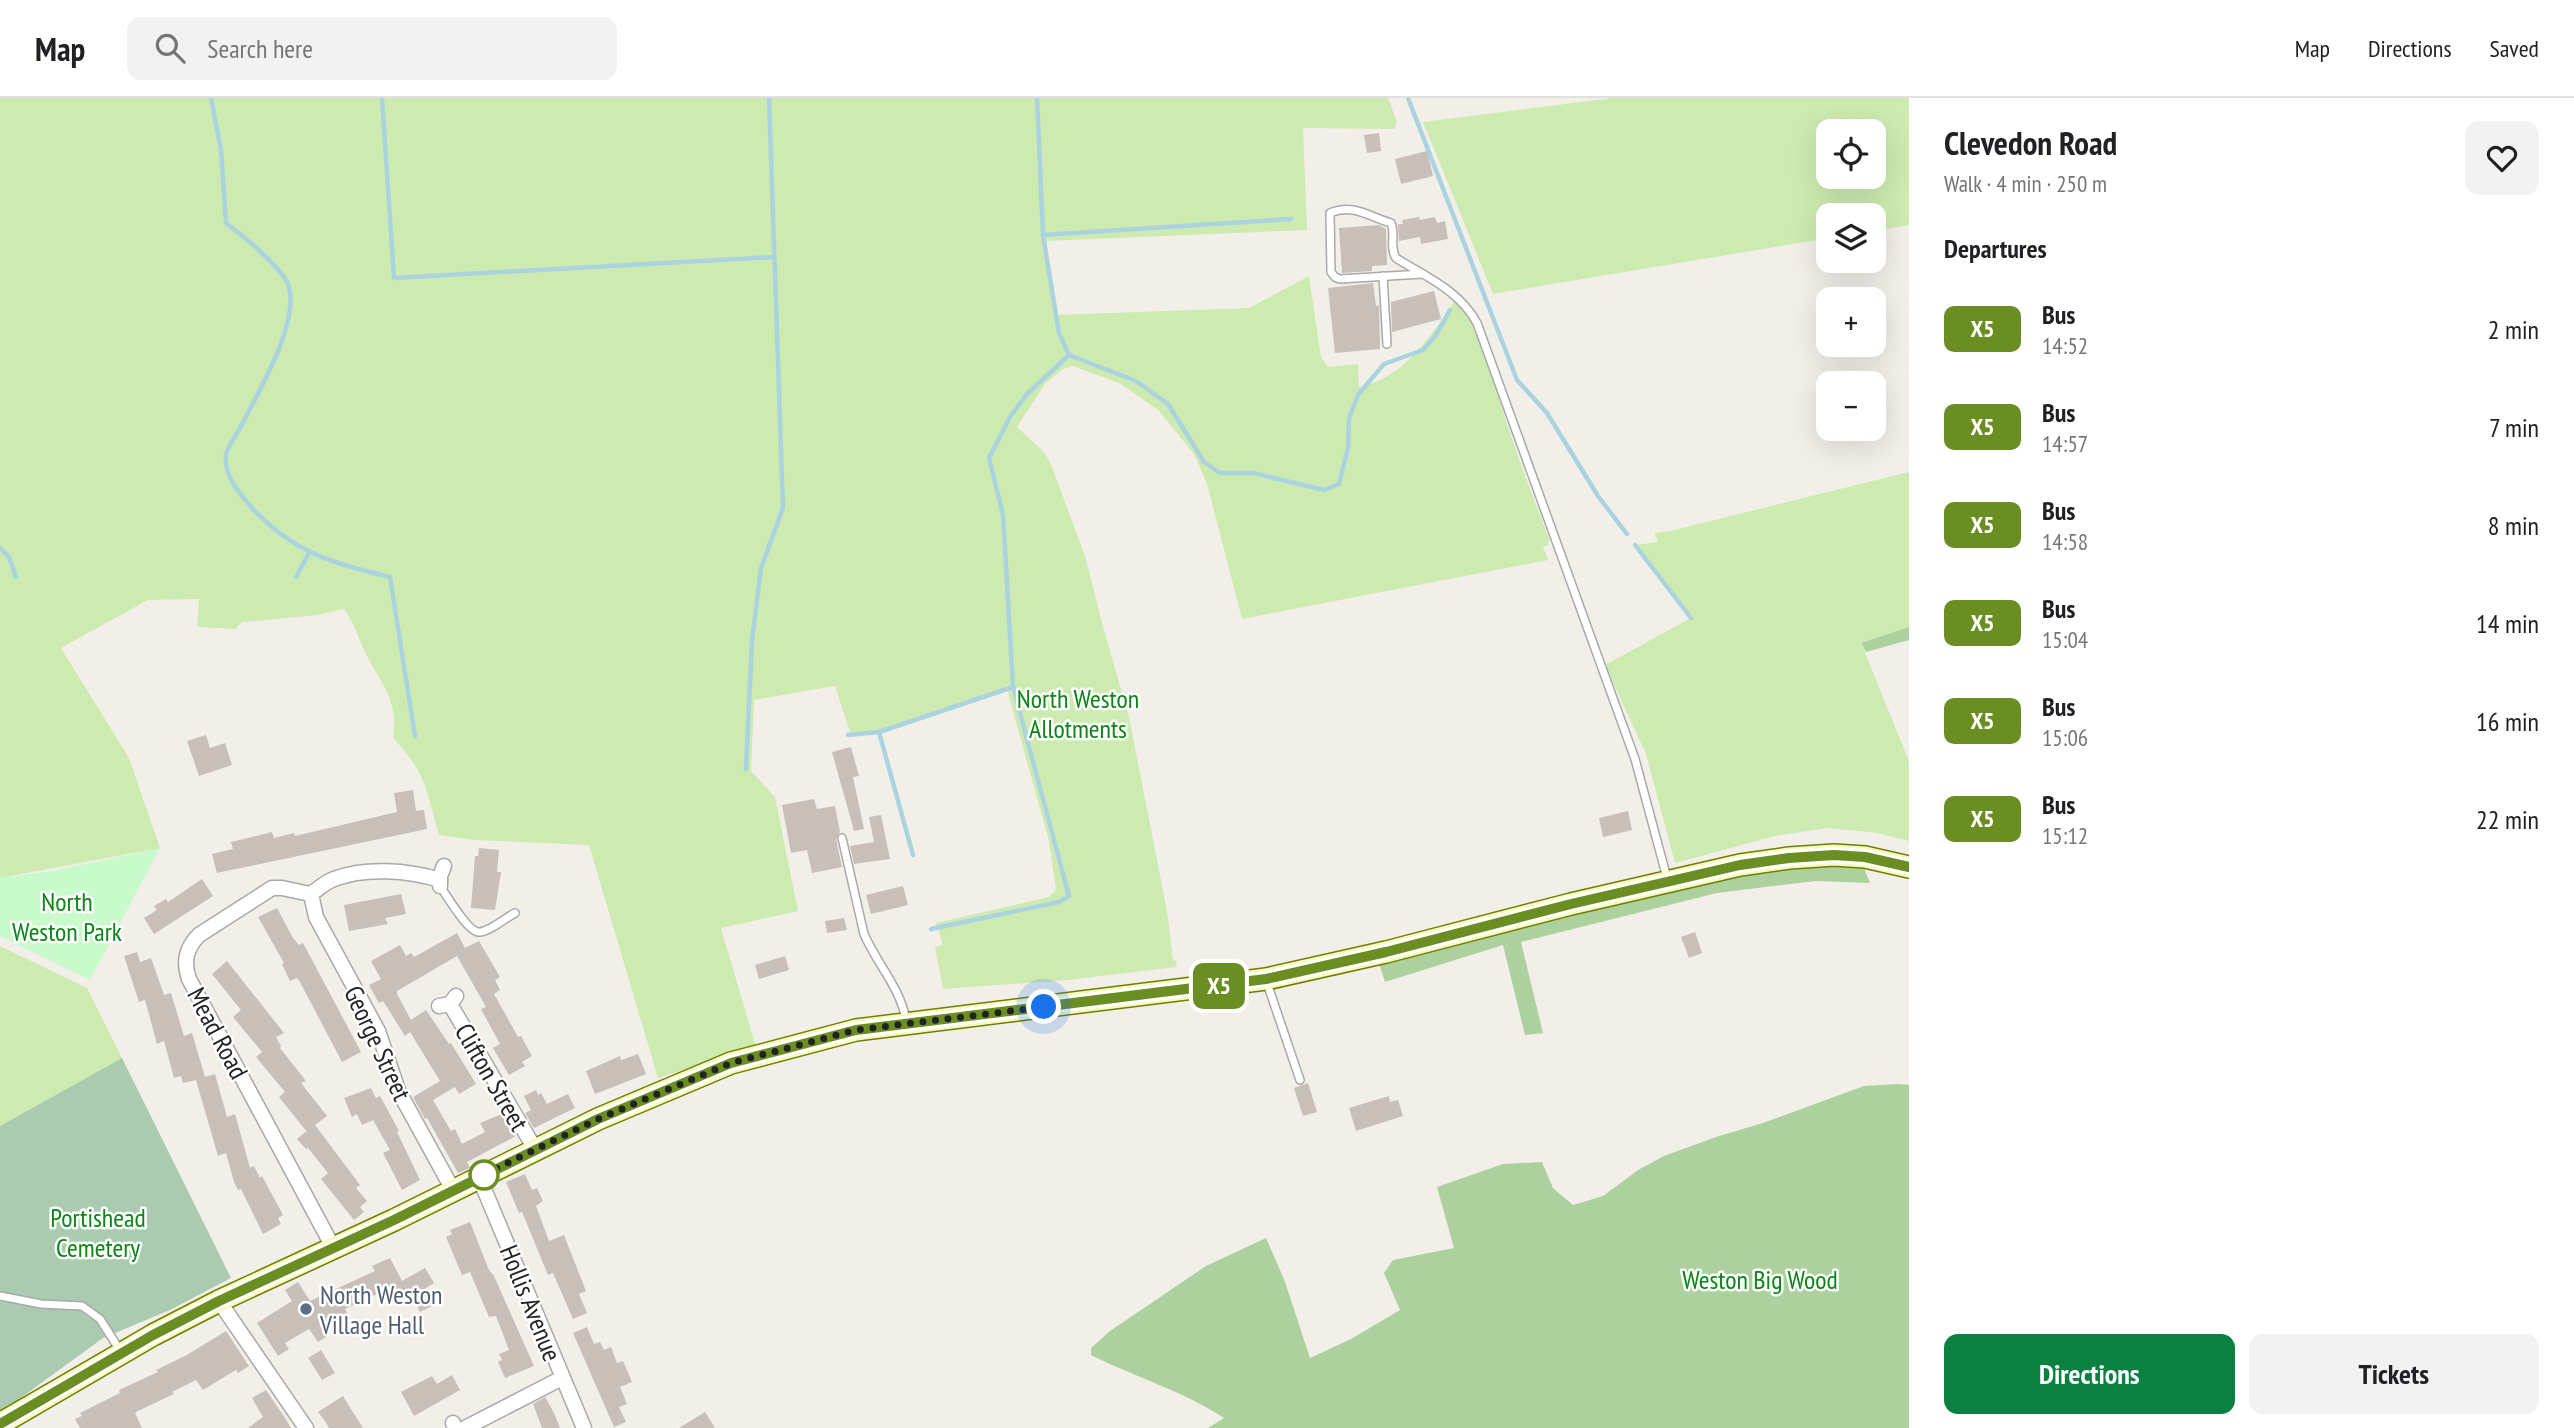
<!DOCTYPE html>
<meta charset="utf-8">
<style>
:root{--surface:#fff;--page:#f2f2f2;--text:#202124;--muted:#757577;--line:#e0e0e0;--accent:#0b8043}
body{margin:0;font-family:"PT Sans Narrow",sans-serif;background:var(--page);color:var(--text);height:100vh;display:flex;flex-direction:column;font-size:26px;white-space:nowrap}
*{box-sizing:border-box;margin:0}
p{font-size:23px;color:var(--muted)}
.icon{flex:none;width:38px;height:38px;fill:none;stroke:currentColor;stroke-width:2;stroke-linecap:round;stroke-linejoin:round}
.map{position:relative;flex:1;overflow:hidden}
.sheet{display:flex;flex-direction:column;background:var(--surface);width:665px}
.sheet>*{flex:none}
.badge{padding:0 14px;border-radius:10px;font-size:24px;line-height:46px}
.buttons{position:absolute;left:1816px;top:21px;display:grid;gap:14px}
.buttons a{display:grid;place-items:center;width:70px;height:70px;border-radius:14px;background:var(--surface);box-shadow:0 7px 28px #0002;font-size:35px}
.you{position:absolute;width:35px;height:35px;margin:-18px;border:5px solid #fff;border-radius:50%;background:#1a73e8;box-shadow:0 0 0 10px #1a73e833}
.map>.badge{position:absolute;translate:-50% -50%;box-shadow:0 0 0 4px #fff}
h2{padding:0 35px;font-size:26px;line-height:63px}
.round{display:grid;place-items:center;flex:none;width:74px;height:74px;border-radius:14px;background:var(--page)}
.headline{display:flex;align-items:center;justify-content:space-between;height:119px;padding:0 35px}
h1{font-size:33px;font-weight:700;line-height:52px}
.cta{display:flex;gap:14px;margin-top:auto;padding:14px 35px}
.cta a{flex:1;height:80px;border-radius:14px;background:var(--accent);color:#fff;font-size:28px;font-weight:700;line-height:80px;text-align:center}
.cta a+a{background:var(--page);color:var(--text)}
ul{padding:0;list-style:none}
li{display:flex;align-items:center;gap:21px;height:98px;padding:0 35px}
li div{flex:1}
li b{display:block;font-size:26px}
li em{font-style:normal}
li .badge{min-width:77px;font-weight:700;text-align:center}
header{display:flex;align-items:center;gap:42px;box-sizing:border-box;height:98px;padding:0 35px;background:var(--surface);border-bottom:2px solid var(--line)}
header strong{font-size:33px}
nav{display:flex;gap:38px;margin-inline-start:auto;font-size:24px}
.search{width:490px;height:63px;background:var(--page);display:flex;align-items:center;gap:18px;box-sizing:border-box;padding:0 24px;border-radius:14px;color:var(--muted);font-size:26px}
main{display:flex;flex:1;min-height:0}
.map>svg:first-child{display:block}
.grass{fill:#cdebb0;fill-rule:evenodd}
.forest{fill:#add19e}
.cemetery{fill:#aacbaf}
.park{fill:#c8facc}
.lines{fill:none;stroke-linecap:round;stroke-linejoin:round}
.stream{stroke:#aad3df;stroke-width:4.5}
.building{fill:#c7bfb8}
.service-casing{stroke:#a9a9a9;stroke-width:10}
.minor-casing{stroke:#a9a9a9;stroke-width:17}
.secondary-casing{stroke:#707d05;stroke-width:24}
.service{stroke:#fff;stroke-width:7}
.minor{stroke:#fff;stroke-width:14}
.secondary{stroke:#f7fabf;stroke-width:21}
.line-casing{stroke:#fff;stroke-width:16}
.line{stroke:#6b8e23;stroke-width:10}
.walk{stroke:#222;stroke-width:7;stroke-dasharray:0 12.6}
.stop-dot{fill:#fff;stroke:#6b8e23;stroke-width:3.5}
.service-dot{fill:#5c6f8a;stroke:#fff;stroke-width:2.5}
.labels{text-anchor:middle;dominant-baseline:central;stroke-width:5;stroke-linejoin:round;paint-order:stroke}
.park-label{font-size:26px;fill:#0c8416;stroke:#fff}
.street-label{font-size:26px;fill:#222;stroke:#fff}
.service-label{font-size:26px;fill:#4e5e75;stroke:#fff;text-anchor:start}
</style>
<header>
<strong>Map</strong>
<div class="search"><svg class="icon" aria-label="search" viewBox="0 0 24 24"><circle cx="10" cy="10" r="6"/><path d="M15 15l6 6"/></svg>Search here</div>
<nav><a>Map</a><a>Directions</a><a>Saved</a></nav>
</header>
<main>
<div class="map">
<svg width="1909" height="1330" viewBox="0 0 1909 1330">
<rect width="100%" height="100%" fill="#f2efe9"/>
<!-- grass -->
<g class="grass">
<path d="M0,0H1388L1397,24L1394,31L1303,30L1307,132L1045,143L1056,217L1249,210L1309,178L1321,259L1328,269L1358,266L1359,289C1403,281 1432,237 1455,202C1485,233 1496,293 1510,335C1522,371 1536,406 1549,441L1548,447L1543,449L1548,462L1242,521L1207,386L1194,356L1158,312L1121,286L1073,268L1063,271L1045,286L1017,329L1043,353L1051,366L1085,458L1102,525L1129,619L1167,813L1173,862L1176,863L1177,869L1067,882L943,891L935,849L943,847L936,825L1049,799L1056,792L1049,743L1007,591L879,634L851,637L835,588L754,602L751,673L775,699L798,813L721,830L756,949L658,980L589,747L474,742L439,737C427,694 426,674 393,640C399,602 381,586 365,554C358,539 354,525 344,511L317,517L242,524L236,531L197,529L199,501L148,502L61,550L129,660L160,750L0,780Z"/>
<path d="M1613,0H1909V127L1874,133V117H1829V140L1493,196L1423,24ZM1829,33H1874V79H1829Z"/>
<path d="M1909,374V529L1861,545L1909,663V743L1878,735L1828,730L1775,738L1675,765L1646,656L1605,567L1691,520L1635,447L1658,444L1654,435L1670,433Z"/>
<path d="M0,848L87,890L122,960L0,1028Z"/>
</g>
<!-- forest -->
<g class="forest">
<path d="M1909,529V542L1866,554L1861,545Z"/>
<path d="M1820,768L1864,770L1870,785L1816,783L1717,795L1521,844L1543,935L1525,937L1503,847L1385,884L1379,865C1525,827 1670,783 1820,768Z"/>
<path d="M1898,986L1909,987V1330H1208L1224,1320C1183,1293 1135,1279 1091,1257V1250L1110,1233L1206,1168L1266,1140L1284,1181L1310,1260L1351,1241L1400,1212L1384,1175L1393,1162L1454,1150L1437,1089L1503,1066L1542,1064L1553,1090L1573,1107L1603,1098L1638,1072L1664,1058L1716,1039L1763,1025L1864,988Z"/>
</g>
<!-- cemetery -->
<path class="cemetery" d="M122,960L231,1180L170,1212L103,1240L0,1315V1028Z"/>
<!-- park -->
<path class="park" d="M160,750L90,882L0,838V780L52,773Z"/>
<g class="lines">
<!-- stream -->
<g class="stream">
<path d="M211,0L221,52L226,125C242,137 284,171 289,189C299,226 258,295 241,328C237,336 228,348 226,356C223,377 241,398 254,412C296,456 333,465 390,479L415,638"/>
<path d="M382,0L394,180L774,159"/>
<path d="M1037,0L1043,137L1059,235L1069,257L1136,283L1168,306L1204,364L1220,375H1253L1324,392L1339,386L1348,350L1349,320L1358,297L1384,266L1423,252L1436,237L1450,212"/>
<path d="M1408,0L1517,282L1547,315L1598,398L1627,436"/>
<path d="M1043,137L1291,121"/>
<path d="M1635,447L1691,520"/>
<path d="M0,450L9,459L16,479"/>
<path d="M296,479L309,455"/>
<path d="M879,634L913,757"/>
<path d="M848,637L879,634L1013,589"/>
<path d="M746,671L752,543L761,470L783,410L769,0"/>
<path d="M931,831L1059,804L1069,798L1013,589L1003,417L989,360L1010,319L1027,296L1069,257"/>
</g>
</g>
<!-- building -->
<g class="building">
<path d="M1379,35L1381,53L1367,55L1364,37Z"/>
<path d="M1427,53L1433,78L1401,86L1395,61Z"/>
<path d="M1419,119L1420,122L1435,119L1437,125L1445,123L1448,141L1421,146L1420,139L1399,143L1398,126H1403L1402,122Z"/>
<path d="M1379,127L1386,131L1387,167L1372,168V173L1342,175L1339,130Z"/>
<path d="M1373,185L1376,208L1379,207L1380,251L1335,255L1328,190Z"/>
<path d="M1434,193L1441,221L1392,234L1391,204Z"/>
<path d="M206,637L210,650L225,645L232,667L199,678L187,643Z"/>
<path d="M851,649L859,678L853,679L864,731L854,733L832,654Z"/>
<path d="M413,692L416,713L424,712L427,731L217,775L212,756L233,751L231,744L272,734L274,740L294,735L295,738L397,714L394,695Z"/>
<path d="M814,701L817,711L835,708L840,734L836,741L842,769L812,775L807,752L791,755L782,707Z"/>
<path d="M1628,713L1632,732L1603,739L1599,720Z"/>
<path d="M881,717L890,761L854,766L850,748L874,744L869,719Z"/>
<path d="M479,750L499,752L497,774H501L495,812L471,810L475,758H478Z"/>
<path d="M202,781L213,798L154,836L144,820L157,812L154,808L166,801L168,804Z"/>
<path d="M903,788L908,807L871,816L866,797Z"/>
<path d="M401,796L406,816L385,820L388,826L349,833L344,807Z"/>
<path d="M277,810L293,840L299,847L303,845L361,954L342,964L300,884L297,880L290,883L282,866L284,865L258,819Z"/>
<path d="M844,820L847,832L827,835L825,823Z"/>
<path d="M1695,834L1702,855L1689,860L1681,839Z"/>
<path d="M457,835L465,850L479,843L500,879L495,882L500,892L494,896L518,939L521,938L532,958L522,964L525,968L509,977L493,950L500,946L481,911L486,909L457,858L397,893V896L411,922L426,912L449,946L451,945L476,986L459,996L455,989L433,1002L451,1033L455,1031L462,1046L485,1034L480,1025L502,1016L516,1038L467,1064L470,1070L458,1075L427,1020L425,1021L413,999L440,983L410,934L405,938L383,903L379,905L369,887L381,881L371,863L400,847L406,858L411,855L414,859Z"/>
<path d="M137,854L140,864L151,860L164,897L171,895L184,938L192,935L205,979L215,976L227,1019L235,1016L250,1070L254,1068L260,1080L262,1078L283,1117L278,1120L281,1126L263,1136L241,1091L238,1092L234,1084L226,1055L218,1058L196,982L183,985L181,978L174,980L164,943L157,946L145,902L139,904L124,858Z"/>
<path d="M785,858L789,872L759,881L755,867Z"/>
<path d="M227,863L284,935L276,939L281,948L280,950L306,983L301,985L327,1018L315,1027L360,1087L356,1090L367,1103L360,1109L364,1114L354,1122L321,1081L328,1075L308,1050L306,1051L297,1041L313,1028L307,1034L279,999L285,994L256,959L262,954L233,919L241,912L212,876Z"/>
<path d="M638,956L646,976L595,996L586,973L620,958L621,962Z"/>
<path d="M1308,985L1317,1014L1303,1018L1294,990Z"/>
<path d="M371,990L376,1000L380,998L399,1033L397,1034L420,1082L402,1092L383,1055L390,1052L373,1022L362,1027L357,1016L352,1019L344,1000Z"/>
<path d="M536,992L538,997L541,995L547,1006L568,996L575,1010L534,1030L525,1015L531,1012L524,998Z"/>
<path d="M1389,998L1390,1004L1398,1002L1403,1018L1356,1033L1349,1010Z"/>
<path d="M525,1076L532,1092L537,1090L543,1103L536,1108L549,1143L564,1137L586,1193L579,1196L587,1215L573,1221L553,1175L548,1177L522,1114L519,1115L506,1084Z"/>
<path d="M470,1124L489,1172L494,1178L534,1268L505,1280L498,1264L502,1262L499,1256L509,1252L496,1218L489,1219L470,1174L462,1177L446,1139L452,1136L450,1132Z"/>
<path d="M390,1160L402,1183L425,1170L434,1185L426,1190L434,1207L420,1214L409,1192L386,1203L382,1194L385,1192L345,1211L349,1218L325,1230L329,1237L318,1244L309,1231L285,1245L289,1251L278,1258L257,1225L292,1203L285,1192L298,1184L310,1203L375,1173L372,1168Z"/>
<path d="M587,1229L594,1246L600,1244L604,1252L611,1249L617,1265L623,1263L632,1284L620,1289L627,1306L619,1309L626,1324L614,1329L573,1235Z"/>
<path d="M226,1233L249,1268L238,1275L236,1272L203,1292L196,1282L172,1294L174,1296L138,1313L135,1315L142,1330H80L75,1321L82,1318L80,1315L120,1295L119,1292L158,1274L156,1272L187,1257Z"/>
<path d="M321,1252L335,1275L322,1282L308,1260Z"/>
<path d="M452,1277L460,1292L414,1318L401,1294L432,1278L437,1286Z"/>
<path d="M266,1292L285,1320L291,1330H248L263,1319L252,1300Z"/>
<path d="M343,1298L349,1308L363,1330H329L325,1323L318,1314Z"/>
<path d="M545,1299L554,1315L560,1330H542L533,1306Z"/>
<path d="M705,1314L715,1330H679Z"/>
</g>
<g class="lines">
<!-- service casing -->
<g class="service-casing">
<g id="service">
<path d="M1422,176L1340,181L1335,179L1331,174L1330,115C1354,105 1369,119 1391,125C1396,136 1389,149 1396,160C1426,179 1459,192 1477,225L1635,661L1667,780"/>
<path d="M1383,178L1387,246"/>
<path d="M842,740L864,836C877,866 900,889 906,922"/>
<path d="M440,788C447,798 469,836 480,834C491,833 505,820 515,815"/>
<path d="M1266,882L1300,982"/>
<path d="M0,1198L41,1206L82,1208L100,1221L121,1254"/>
</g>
</g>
<!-- minor casing -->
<g class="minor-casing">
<g id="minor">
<path d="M440,788V778L444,768"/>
<path d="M311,796L316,819L378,933L398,992L453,1092"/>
<path d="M450,906L535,1051"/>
<path d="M439,908L450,906L456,898"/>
<path d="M479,1079L584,1330"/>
<path d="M334,1151L189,881C183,864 186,850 199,837L272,790H282L310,796C318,792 325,784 334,781C365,769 408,772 440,782"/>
<path d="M219,1203L306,1330"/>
<path d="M453,1325L455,1330"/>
<path d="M465,1330L562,1280"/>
</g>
</g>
<!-- secondary casing -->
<g class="secondary-casing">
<path id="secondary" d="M0,1326L153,1237L219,1203L394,1122L598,1021L731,965L856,932L1266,881L1386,854L1571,806L1740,767L1789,760L1834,757L1865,759L1909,769"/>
</g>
<!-- service -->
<use href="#service" class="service"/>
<!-- minor -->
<use href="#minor" class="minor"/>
<!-- secondary -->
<use href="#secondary" class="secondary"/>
</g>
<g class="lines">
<!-- line casing -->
<g class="line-casing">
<path id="line" d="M0,1326L153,1237L219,1203L394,1122L598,1021L731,965L856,932L1266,881L1386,854L1571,806L1740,767L1789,760L1834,757L1865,759L1909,769"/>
</g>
<!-- line -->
<use href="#line" class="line"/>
<!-- walk -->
<path class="walk" d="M484,1077L479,1079L598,1021L731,965L856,932L1044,909"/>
</g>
<!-- markers -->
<circle class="stop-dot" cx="484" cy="1077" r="14"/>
<circle class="service-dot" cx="306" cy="1211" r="7"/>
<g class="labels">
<!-- park labels -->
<g class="park-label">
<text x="1078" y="600">North Weston<tspan x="1078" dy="30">Allotments</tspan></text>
<text x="67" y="803">North<tspan x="67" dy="30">Weston Park</tspan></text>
<text x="98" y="1119">Portishead<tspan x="98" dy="30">Cemetery</tspan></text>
<text x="1760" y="1181">Weston Big Wood</text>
</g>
<!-- street labels -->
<g class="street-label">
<text transform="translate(218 935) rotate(62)">Mead Road</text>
<text transform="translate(378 945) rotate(65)">George Street</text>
<text transform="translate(492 979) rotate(60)">Clifton Street</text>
<text transform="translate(531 1205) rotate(68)">Hollis Avenue</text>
</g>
<!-- service labels -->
<g class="service-label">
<text x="320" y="1196">North Weston<tspan x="320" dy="30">Village Hall</tspan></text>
</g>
</g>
</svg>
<div class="buttons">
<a><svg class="icon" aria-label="locate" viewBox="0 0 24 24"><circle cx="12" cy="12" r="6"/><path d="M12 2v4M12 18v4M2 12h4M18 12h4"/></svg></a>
<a><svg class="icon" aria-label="layers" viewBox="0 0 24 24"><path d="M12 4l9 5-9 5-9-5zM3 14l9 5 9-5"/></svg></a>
<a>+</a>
<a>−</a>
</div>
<div class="you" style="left:1044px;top:909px"></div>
<b class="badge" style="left:1219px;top:888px;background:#6b8e23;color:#fff">X5</b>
</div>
<section class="sheet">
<div class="headline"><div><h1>Clevedon Road</h1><p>Walk · 4 min · 250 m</p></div><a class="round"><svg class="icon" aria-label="heart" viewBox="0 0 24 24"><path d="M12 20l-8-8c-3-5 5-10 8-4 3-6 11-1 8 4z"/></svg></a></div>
<h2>Departures</h2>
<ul>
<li><span class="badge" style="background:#6b8e23;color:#fff">X5</span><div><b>Bus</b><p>14:52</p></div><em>2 min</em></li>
<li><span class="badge" style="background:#6b8e23;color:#fff">X5</span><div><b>Bus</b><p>14:57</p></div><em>7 min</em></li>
<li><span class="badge" style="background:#6b8e23;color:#fff">X5</span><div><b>Bus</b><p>14:58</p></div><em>8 min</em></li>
<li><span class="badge" style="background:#6b8e23;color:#fff">X5</span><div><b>Bus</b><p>15:04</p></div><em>14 min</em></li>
<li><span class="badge" style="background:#6b8e23;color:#fff">X5</span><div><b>Bus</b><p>15:06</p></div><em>16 min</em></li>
<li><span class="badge" style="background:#6b8e23;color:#fff">X5</span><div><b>Bus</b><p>15:12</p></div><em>22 min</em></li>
</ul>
<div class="cta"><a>Directions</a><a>Tickets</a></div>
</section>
</main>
